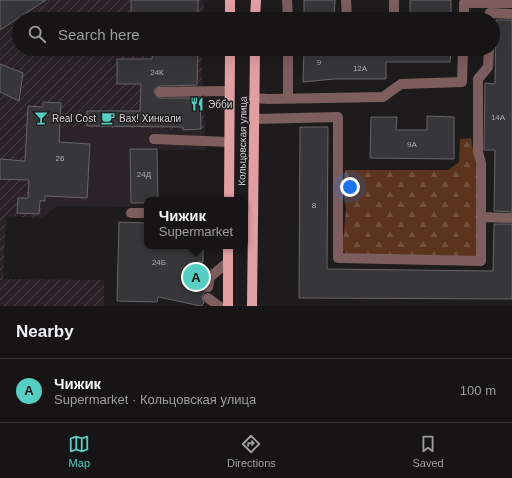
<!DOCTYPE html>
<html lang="en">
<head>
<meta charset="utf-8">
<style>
  body { margin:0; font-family:Arial,sans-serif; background:#1f1d1e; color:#f1f3f6 }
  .you { position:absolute; left:350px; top:187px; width:14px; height:14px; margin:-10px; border:3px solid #fff; border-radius:50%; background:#1a73e8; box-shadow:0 0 0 6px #1a73e833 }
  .badge { display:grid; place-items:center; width:26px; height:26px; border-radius:50%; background:#56cec3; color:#111; font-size:13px; font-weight:700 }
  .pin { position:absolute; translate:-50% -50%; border:2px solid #fff; box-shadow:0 1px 4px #0006 }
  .popup { position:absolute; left:144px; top:197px; width:104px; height:52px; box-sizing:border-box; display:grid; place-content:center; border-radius:8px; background:#161415; filter:drop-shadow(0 1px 3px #0005); font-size:13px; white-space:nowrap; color:#9e9ea0 }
  .popup b { font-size:15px; color:#f1f3f6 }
  .popup::after { content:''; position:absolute; left:50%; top:100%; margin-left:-8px; border:8px solid transparent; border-top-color:#161415 }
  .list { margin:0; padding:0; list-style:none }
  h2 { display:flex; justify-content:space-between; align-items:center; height:52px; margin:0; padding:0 16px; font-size:17px }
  h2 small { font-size:13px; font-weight:400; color:#9e9ea0 }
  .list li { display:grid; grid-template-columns:26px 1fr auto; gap:12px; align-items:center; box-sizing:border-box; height:64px; padding:0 16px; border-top:1px solid #353334 }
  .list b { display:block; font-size:15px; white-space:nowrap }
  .list p { margin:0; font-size:13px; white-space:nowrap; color:#9e9ea0 }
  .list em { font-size:13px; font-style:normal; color:#9e9ea0 }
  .icon { flex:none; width:22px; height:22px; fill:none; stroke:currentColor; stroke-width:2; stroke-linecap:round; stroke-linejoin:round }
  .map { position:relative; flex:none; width:512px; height:306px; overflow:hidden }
  .search { position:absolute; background:#161415; box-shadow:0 4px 16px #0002; left:12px; right:12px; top:12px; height:44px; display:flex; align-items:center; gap:10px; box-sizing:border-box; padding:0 14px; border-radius:22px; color:#9e9ea0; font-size:15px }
  .sheet { height:116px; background:#161415 }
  nav { display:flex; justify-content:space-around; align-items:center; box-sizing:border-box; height:56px; border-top:1px solid #353334; background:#161415; font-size:11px; color:#9e9ea0 }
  nav a { display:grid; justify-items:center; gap:2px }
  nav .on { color:#56cec3 }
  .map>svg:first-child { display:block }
  .built { fill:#2b2327 }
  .industrial { fill:url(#industrial-furrows) }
  .forest { fill:url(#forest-firs) }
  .building { fill:#373638; stroke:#676568 }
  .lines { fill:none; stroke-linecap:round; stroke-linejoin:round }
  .minor { stroke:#7d5d5e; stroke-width:10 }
  .major { stroke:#e29fa1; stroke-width:10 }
  .labels { text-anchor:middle; stroke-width:3; stroke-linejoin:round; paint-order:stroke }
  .number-label { font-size:8px; fill:#afadae }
  .poi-label { font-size:10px; fill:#d7d5d6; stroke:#1d1b1c; text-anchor:start }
  .street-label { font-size:10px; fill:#d7d5d6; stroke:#1d1b1c }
</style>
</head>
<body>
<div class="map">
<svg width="512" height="306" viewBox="0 0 512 306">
  <defs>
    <pattern id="industrial-furrows" width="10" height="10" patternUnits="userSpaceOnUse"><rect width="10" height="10" fill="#2b2327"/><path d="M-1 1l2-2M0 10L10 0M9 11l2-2" fill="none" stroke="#494246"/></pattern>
    <pattern id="forest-firs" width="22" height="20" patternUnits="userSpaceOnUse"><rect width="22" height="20" fill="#5c331c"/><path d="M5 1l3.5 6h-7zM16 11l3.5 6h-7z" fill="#73503c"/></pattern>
  </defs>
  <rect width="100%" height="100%" fill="#1d1b1c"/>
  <path class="built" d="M45,127l160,3v20l-75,-1v58l-73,-1 -15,12z"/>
  <path class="industrial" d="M0,0h204l-1,19h-184v30h182l4,81 -160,-3 -3,91 -36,-2 -3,63 101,1v26h-104z"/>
  <path class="forest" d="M471,138l5,28v43l2,48 -129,-2 -7,-4 4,-41 -3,-24 2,-16h103l11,-8 1,-23z"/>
  <g class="building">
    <path d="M0,0h46l-46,30z"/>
    <rect x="131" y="0" width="67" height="19"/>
    <path d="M304,0h31l-1,19h-30z"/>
    <rect x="410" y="0" width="41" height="19"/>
    <path d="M496,20h16v192l-18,-1 1,-61h-11l1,-67 10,1z"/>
    <path d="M153,49h45l-1,36 -37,1 -5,3 -1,3 3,5 3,1h40l1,31 -18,1v-3l-96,-1v-15h53l1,-27h-24v-25h35z"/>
    <path d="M304,49h147l-1,13h-64v17h-52l-31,3z"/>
    <path d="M0,64l23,9 -4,28 -19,-9z"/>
    <path d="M43,102l18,1 -2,39 31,2 -3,54 -42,-2v5h-5l-1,13 -22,-1 1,-15h10l1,-18 -29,-1v-20l25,2 3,-55 15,1z"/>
    <path d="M427,116l27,1v42l-84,-1 1,-41h26l-1,13h31z"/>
    <path d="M300,127h28l-1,142 166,2 1,-47h18v75l-213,-1z"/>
    <path d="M130,149h27l1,51h-11v3h-16z"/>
    <path d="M119,222l28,1v23h56v16h-5v22l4,1v4l3,3 -3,5 2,6 -3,3 -43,-9 -1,5 -40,-1z"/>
  </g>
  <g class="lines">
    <g class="minor">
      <path d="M287,0l1,19"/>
      <path d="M346,0l1,19"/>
      <path d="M394,19v-19"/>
      <path d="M464,19v-16h48"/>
      <path d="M489,19l1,-6 22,1"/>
      <path d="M160,92l69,-1"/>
      <path d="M254,98l14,1 115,-2 18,-13 61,-2 1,-33"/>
      <path d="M288,98v-49"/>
      <path d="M254,119l84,-2v141l143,3v-44l31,1"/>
      <path d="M154,139l75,3"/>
      <path d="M131,213h16"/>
      <path d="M481,217v-54l-3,-11v-73l10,-12 1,-18"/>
      <path d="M208,287l2,-10 18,-15"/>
      <path d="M208,298l11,8"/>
    </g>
    <g class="major">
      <path d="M230,19v-19"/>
      <path d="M255,19l1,-19"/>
      <path d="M229,200l1,-151"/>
      <path d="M228,306v-60"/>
      <path d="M252,306l3,-257"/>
    </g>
  </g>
  <defs>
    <g id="restaurant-bare" transform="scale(1.08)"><path d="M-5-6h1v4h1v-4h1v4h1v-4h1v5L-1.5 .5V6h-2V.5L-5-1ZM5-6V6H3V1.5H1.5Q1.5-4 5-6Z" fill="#56cec3" stroke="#1d1b1c" stroke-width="2.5" paint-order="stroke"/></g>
    <g id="bar-bare" transform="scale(1.08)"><path d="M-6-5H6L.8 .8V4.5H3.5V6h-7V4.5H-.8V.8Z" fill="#56cec3" stroke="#1d1b1c" stroke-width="2.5" paint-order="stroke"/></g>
    <g id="cafe-bare" transform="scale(1.08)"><path d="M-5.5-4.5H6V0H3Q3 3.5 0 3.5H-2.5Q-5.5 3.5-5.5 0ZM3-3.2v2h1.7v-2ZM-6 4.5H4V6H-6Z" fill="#56cec3" stroke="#1d1b1c" stroke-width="2.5" paint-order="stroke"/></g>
  </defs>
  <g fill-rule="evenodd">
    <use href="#restaurant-bare" x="197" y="104"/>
    <use href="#bar-bare" x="41" y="118"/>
    <use href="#cafe-bare" x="108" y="118"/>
  </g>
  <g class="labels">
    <g class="number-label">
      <text x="319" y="65">9</text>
      <text x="360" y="71">12А</text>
      <text x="157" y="75">24К</text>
      <text x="498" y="120">14А</text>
      <text x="412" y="147">9А</text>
      <text x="60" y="161">26</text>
      <text x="144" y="177">24Д</text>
      <text x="314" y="208">8</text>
      <text x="159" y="265">24Б</text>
    </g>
    <g class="poi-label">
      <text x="208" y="108">Эбби</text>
      <text x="52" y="122">Real Cost</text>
      <text x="119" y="122">Вах! Хинкали</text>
    </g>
    <g class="street-label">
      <text transform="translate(242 141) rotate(-89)" y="4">Кольцовская улица</text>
    </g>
  </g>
</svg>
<div class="you"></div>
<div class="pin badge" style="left:196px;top:277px">A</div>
<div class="popup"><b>Чижик</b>Supermarket</div>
<div class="search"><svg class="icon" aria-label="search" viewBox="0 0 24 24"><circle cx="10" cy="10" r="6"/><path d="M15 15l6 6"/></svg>Search here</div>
</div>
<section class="sheet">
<h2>Nearby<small></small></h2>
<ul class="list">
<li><span class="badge">A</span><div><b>Чижик</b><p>Supermarket · Кольцовская улица</p></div><em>100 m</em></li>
</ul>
</section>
<nav>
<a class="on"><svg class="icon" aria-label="map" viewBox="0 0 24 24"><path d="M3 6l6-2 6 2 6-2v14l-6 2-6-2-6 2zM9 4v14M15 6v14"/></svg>Map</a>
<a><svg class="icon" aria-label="directions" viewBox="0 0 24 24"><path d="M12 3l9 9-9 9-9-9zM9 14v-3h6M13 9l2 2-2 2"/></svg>Directions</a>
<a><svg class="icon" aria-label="saved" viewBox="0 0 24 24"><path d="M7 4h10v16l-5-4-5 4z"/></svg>Saved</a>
</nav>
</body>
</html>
